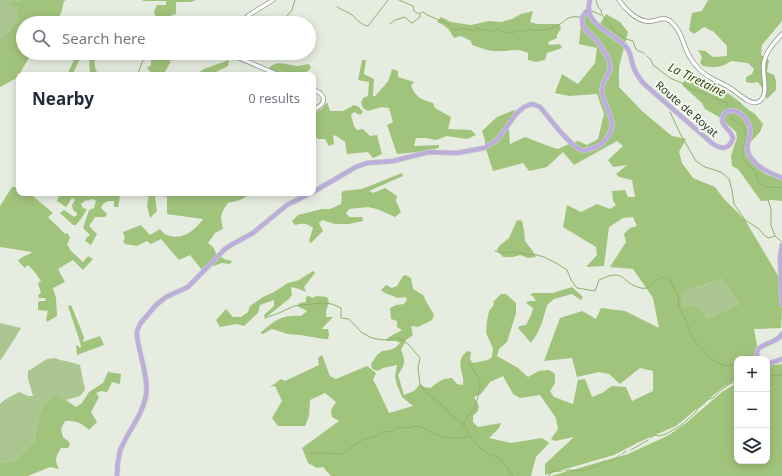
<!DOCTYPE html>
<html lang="en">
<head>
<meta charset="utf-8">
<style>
  body { margin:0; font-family:"Noto Sans",sans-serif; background:#f2f2f3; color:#1f2937 }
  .controls { position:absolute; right:12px; bottom:12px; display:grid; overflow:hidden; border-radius:8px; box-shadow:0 2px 10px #0003 }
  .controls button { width:36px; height:36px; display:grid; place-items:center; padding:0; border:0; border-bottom:1px solid #e0e1e3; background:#fff; color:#1f2937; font:20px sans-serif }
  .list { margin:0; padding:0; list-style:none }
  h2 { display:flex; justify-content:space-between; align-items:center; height:52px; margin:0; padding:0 16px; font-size:17px }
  h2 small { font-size:13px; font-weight:400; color:#747a83 }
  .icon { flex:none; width:22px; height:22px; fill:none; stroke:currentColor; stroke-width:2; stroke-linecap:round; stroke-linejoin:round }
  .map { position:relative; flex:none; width:782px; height:476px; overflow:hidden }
  .search { position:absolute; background:#fff; box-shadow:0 2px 10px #0003; left:16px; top:16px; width:300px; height:44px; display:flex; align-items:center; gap:10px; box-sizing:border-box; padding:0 14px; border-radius:22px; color:#747a83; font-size:15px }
  .panel { position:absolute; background:#fff; box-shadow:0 2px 10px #0003; left:16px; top:72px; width:300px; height:124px; border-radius:8px }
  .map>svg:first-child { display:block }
  .green { fill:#abc691 }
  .forest { fill:#a1c47c; fill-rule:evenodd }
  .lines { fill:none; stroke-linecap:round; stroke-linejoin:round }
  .stream { stroke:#8fb16a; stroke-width:1 }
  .minor-casing { stroke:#90968b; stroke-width:5 }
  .major-casing { stroke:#c9cac9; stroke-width:5.5 }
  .minor { stroke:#fff; stroke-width:3.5 }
  .major { stroke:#bcaddd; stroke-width:4 }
  .labels { text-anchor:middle; stroke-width:4; stroke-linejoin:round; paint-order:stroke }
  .street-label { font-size:11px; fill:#31332f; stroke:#f3faed }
  .water-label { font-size:12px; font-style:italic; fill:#334a17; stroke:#f3faed }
</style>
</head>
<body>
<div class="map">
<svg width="782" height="476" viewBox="0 0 782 476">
  <rect width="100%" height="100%" fill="#e6ece0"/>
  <g class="green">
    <path d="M0,0h22l-10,1 -5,3 11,3c4,13 -7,22 -15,30l-3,1z"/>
    <path d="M722,279l5,6 12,19 -32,15 -9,-14 -4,-1 -5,3 -7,-2v-7l3,-7z"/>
    <path d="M0,323l21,5 -11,18 -10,15z"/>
    <path d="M54,358c9,3 18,4 26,7l5,25 -5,6 -14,4 -11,-4 -13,11 -5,18 -2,15 -21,21 -14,2v-59l6,-5 13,-7 9,4h5l-5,-17v-8l19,-12z"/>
  </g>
  <g class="forest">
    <path d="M22,0h44l-2,1 -2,9 -5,13h-34v30h9l-15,25 -17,9v-49l3,-1c8,-8 19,-17 14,-30l-11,-3 6,-3z"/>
    <path d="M143,0h53l-5,2h-15v12l-4,1 -5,7 -10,1h-14v-3l13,-2 -2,-6 3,-7h9v-4h-23z"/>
    <path d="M708,0h74v21l-20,24 -1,10 8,5 -2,12 7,3 2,6v9l-9,9 -5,-11 -4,-6 -7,1 -5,-1v-5l6,-3 2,-5 -6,-6 -17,-2c-10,7 -16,7 -28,5l-3,-3 2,-6 -4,-7 7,1 8,6 14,-1v-10l-13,-14 -10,-5 -10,7 -5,-4 3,-17 10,-2z"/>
    <path d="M533,11l-3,11 7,2h22l2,4 -4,7v3l-9,4 1,3 11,-1 2,4 -15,5 -2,7 -9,2 -8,-2v-7c-12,-5 -16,-2 -28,-2 -10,1 -19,-3 -28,-6l-1,-4 -10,-5 -7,2c-5,-9 -7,-12 -17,-16l4,-5 10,5 20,3 18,-4 12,1 11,-3 9,-5z"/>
    <path d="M587,14h4l9,10 6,-10 14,8 8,10 -9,35v20l24,25 29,24 14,3 -7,13 3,11 11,15 22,9 9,12 21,21 35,59 2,31 -1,18 -27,1 3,17 -1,10 1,3h-20v20l-15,9 -46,38 -37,16 -25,13 -69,20v-11l29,-27 -19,4 -4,-2 7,-10 -2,-11 -16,-23 -20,3 -7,-4 -10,-18 -13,6 -9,12 -7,3 5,9 -1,5 -5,5v6l5,5 23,-4 -2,5 -10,10 22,5 31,-5 7,5 -13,14 -5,19h-200l-8,-9 -6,1 -9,-5 -6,-15 37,-27 -7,-4 -1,-7 5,-8 -11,-9 -15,7 -1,16 -4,10h-27l-6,-8 10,-17 -7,-15 -5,1 11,-8 4,2 34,-16 -1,-7 4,-3 8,21 6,3 31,-13 9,7 -3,7 3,5 13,28 24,-7 -11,-9 -5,-12 -2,-8 2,-12 -14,3 -5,3 -6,-2 -1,-5 6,-9 5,-4 8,-1 6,-3 4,-4 -4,-2h-10l3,-4 13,-7 -5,-3v-6l-6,-2 -1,-11 6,-3 8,-1 3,-4 -1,-3 -8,1 -13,-5 -4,-3 5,-5 6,3 5,-2 6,-10 3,-1 5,3 2,11 10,6 4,8 7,12 -2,5 -14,7 -7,-1 2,9 -7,5 -5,10c5,12 4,14 -3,25l6,20 10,-4 6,-7 4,3 7,1c6,-6 12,-10 21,-10l5,6 6,1c2,-8 -5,-18 -2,-26 1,-3 4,-6 6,-8l4,1 -1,7 3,4 15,-3 4,-3 1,-9 -7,-15 1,-12 2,-10 4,-5 1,-5 7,-7h5l10,9v10l-9,29 -8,7 -2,7 21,12 10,9 11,-6 10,-1 6,4v9l-5,8 4,6 19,7 5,-24 7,-1 7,18 10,-4 10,-7 14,1 6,14 21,-10v-20l-13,-3 -20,16 -11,-10 -10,-2 -22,5 -5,-19 -28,3 16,-43 22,-7 14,8 5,-11 24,3 34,17 -6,-30 -20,-29 -23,-2 16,-25 -2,-8 6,-6 7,-2 -4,-9 -10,1 -14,9 -5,39 -18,1 11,-12 -1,-8 -33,-20 4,-22 14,7 16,-8 13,5 6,-4 -3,-4 -1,-10 13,-1 3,7h7l-3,-17 -13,-3 -3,-3 11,-9 -14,2 -5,-7 15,-14 -6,-5 -43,24 -11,-13 -16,15 -18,4 -6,-8 -30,8 -8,-25v-6l-3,-9 15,-14 17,-7 2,2 -10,14 3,4 1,14 15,-7 26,10 7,2 13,-6 7,-2 9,4 11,-6 6,-25 -7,-20 -28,2 -14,-3c2,-7 5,-12 7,-19l16,10 17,-21 2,-15 -18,-4 2,-21zM722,279l5,6 12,19 -32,15 -9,-14 -4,-1 -5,3 -7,-2v-7l3,-7z"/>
    <path d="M77,53h22l-2,7 -3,1 2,10 5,3 9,1h-20l-1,-18 -4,-1 -6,5 -7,14h-5z"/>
    <path d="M140,53h37l-6,1 -1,9 -7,12h-10l-6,-7 4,-3v-6l-3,-4 -7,3 -3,-4z"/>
    <path d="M229,60l-1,6 -14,7v2h-19l9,-6z"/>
    <path d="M362,60h4l-2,14 10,5 -1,17h2c3,-3 13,-14 14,-17 1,-3 2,-6 3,-10l6,2v6l16,5 -3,4c6,12 9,13 22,17l2,5 16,9 -3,12 23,1 5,5 -9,4 -20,-3 -11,4 -10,-2h-10l-2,8 25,-1v3l-22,4 -20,2 -10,-29 6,-3 -4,-14 -7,-1 -14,4 -5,-3 -2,-5 2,-5 5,-2 1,-14 -11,-2z"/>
    <path d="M279,63l18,3 12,-2 2,4 -8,7h-29l-5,-7 3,-3z"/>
    <path d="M687,76l7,4 25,9 10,5 11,8 6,6 9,6 8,10 -3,8 -15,16 4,11 16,15 17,6v21l-10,-1 -11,1 -23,-32 -6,-3 -1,-9 3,-11 3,-7 -1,-7 -17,-15 -14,-8 -3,-6 -20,-18z"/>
    <path d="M327,102l3,9h13l11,-6 5,2 4,5 -3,3 -6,-3 -3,3 3,11 3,4 6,-1 7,7 7,-1 5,19 -9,4 -5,-6 -21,2 -2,-12 -7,-5 -5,-2 1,9 -5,2 -4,-7h-6l-6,-3v-23l9,-4z"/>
    <path d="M402,173l1,3 -34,15 4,2 12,-5 12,8 -1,5 5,11 -6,5 -18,-8 -9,-2 -19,2 -3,4 3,4h13l1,4 -14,3h-14l-13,-4 -3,3 4,8 -12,12 -2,-2 4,-13c-6,-5 -10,-5 -18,-3l-3,-4 6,-6 24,-6h8l11,-5 1,-6 -1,-4 2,-3 19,-2z"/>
    <path d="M12,187h3l4,2v4h8l7,4 19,16 -5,4 17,17 2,-1 3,4 -3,8 3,3 -1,1 14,13 5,-6 5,3 -10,11 -10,-10 -15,9 7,13 -12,6 3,10 1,18 -10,6 -1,-3 2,-8 -10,-1v-8l3,-1h5l-1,-3h-6l-1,-3 3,-2 -3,-10 3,-2 -7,-10 -6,-6 -3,3 -7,-7c5,-6 10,-5 14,-9l-32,-5v-41z"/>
    <path d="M60,193c8,0 16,-1 23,0 4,1 8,3 12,3 9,-1 17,-5 25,1l-2,10h-4v-6h-6l-5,3 -2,4 6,6 -2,3h-10l-6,9 8,8 -6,11 -6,-4 2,-4 3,-2 -7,-7 6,-18 5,-2 2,-7 -3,-2 -8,2 -4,3 2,4 4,1 -4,7 -7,9h-3l-13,-12 4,-3 10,7 3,-2v-2l-4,-3 -1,-5 3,-5 -3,-2 -6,9 -9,-6z"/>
    <path d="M149,193h101c-6,7 -14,8 -22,10 -8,11 -8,14 -5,26l-8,4 -7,10 5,4 3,6 8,6 8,2 -2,3 -8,-1 -20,7 -12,-15 -11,5 -18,-21 -10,5 -4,-3 -10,5 -12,-2 -2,-3 2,-3 -2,-6 18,-7 9,10 10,-6c2,2 4,5 7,6 14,6 28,-4 36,-16l-36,-5v-17l-10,-3 -2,3 2,14 -7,7 -3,-12z"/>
    <path d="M517,220l5,1 2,9 1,11 7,9 4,7 -8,1 -8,-3 -7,2h-10l-6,-7 2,-4 10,-8z"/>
    <path d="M313,271l2,2 -11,14 2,5 -7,-3 -8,-2 1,8 -3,4 -24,19 -1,-3 10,-9v-6l-14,5 -2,8 -14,13 -8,-2 -16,3 -4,-7 10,-11 7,8h8l7,-5 2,-6 13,-9 11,-5 14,-9 11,-3z"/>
    <path d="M572,287l11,10 -2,3 -9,-6 -18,5 -7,6 -5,18 -5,11 -6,9 -13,-15 2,-2 6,-1 5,-10 2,-7 -7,-5 3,-2h7l-3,-5 -3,-1 3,-2h20z"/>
    <path d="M309,296l3,2 5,-2 10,1 2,5 -3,9v6h7c-4,5 -8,7 -11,12h6l1,5 -1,5h-4l-24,-4 -12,-1 -16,-5 -9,5 -3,-1c14,-12 21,-19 41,-17l6,-5 -10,-5 3,-3 6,-1v-5z"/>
    <path d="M71,305l13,32 -1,5 17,-6 4,9 -27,10 -1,-10 5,3 -1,-6 -12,-36z"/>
    <path d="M782,364v112h-231l77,-22 41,-19 17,-12 36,-31 15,-9v78h30v-95z"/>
    <path d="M108,372l13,2 -1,10 -8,-2 -5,10 -6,-1 -5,2 3,4 -8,15 6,10 -8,8c-7,-7 -15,-10 -24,-9l-4,8 2,8 6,5 1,3 -2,3h-7c-5,8 -7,12 -2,21l-9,-2 -22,9h-28v-13l14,-2 21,-21 2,-15 5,-18 13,-12 11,5 10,7 6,-4 7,-11 14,-9z"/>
  </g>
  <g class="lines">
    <g class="stream">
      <path d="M399,0l14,6 1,5c4,3 5,3 9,1l4,3 22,9 4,6h2l8,-2 10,3 3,-3c4,0 6,3 11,2l2,1h5l2,-2 13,4h3l4,-2h9l4,-2c7,3 19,1 25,-2 12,-4 11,-12 26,-10l1,-1"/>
      <path d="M596,0l2,7 3,3 1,5 7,8 7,10 10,6 7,2c1,3 2,8 5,10 3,1 4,0 7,3"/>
      <path d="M337,7c5,3 11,5 15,8 5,4 9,10 16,11l20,-26"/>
      <path d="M592,11l9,4"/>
      <path d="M277,23l6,-4h3v-2l6,-7 3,-10"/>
      <path d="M390,24l5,-4 10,-3 5,5 2,1 8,-6v-3"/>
      <path d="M647,56l4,4 2,5 17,13 14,6 7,5 16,5 8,5 11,3 1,1 2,7"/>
      <path d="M135,75h2c4,-6 4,-14 9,-18l21,-4"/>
      <path d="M670,112l11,23 15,26 9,6 16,5 8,7 3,11 2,14 11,16 14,9 6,7 4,2 6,-2 6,5"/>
      <path d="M730,114l2,5 12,8c0,3 2,6 2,9 1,6 -5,12 -4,18 1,7 7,11 11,15 4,4 3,8 5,12 5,7 15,7 23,6l1,1"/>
      <path d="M768,200l3,9v16l4,11"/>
      <path d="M495,251l7,2 10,-1 10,1 3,1 12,1 7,2 14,7 9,6 4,10 6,8 18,3 4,-11c27,-13 21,3 42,8 9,2 11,-6 18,-9 3,-2 7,-1 10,0l9,15 1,13 10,21v4l9,13 6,5 2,5 14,9 8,2 4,-1 5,4"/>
      <path d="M265,318l14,-5 15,-7 28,-3 10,1 9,4v10l8,1 12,13 11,6 11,2 14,-2 6,2 7,6 10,12 -2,10 2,16 6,8 17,14 9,10 10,7 9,14 10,12 8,5 11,4 13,18"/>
      <path d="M767,376h4l11,-1"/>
      <path d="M464,424l4,-9 6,-4c2,-8 7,-23 6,-30 -2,-6 -7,-12 -11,-17"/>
      <path d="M651,438l4,-3 4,1 7,-2 14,-8 15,-13 3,-5 6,-4 3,-4 7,-3 7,-7 10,-7 6,-1"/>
      <path d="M631,450l17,-10"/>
      <path d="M310,453h16l15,1 21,-14 15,-4 7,-5 8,1 5,-5 11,1 8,-2 8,2 10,6 10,3 12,1 13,-1"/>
      <path d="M622,454l4,-3"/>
      <path d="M609,461l4,-1 7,-5"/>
      <path d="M601,463l4,-2"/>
      <path d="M587,470l12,-5"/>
      <path d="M565,471l4,-1 9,1 6,-1"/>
      <path d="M549,476l3,-5h10"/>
    </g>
    <g class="minor-casing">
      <g id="minor">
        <path d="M619,0c5,8 16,19 26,21 13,3 18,-10 30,5 8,9 9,23 16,33 5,8 14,16 22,20 5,3 11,5 17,9 7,4 20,18 28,14 13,-6 3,-29 6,-40 2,-11 11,-20 18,-28"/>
        <path d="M241,23l8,-8 24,-15"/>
        <path d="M229,53l3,2 47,20"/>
        <path d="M313,90c6,1 14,7 9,14 -2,3 -6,4 -9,6"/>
      </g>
    </g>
    <g class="major-casing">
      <g id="major">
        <path d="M590,0c-8,26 25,32 37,48 3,4 4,9 5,14 2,9 6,15 12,22l69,60c9,6 17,5 20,-6 -1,-6 -7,-9 -10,-15 -4,-11 9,-16 18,-9 21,19 -2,28 10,44 8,11 19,15 31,20"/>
        <path d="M313,192l43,-25 11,-4 26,-2 36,-9 28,1 27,-5 10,-6 4,-3 18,-25 8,-7 5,-2 3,-1 3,1 5,2c9,10 31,41 42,43 4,1 9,-1 12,-2 4,-2 8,-3 10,-7 6,-6 10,-13 7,-22 -2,-9 -9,-19 -9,-29 0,-15 14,-15 5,-34 -3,-5 -6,-10 -10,-15 -7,-9 -18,-12 -14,-25 2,-3 3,-5 6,-6"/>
        <path d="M782,245l-2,14 2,45"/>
        <path d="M758,359c-7,-17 18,-13 24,-25"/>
        <path d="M767,363h4l11,-4"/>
        <path d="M117,476c0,-8 1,-17 3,-25 7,-19 23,-36 26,-56 3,-16 -7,-42 -9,-59v-5l3,-7 16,-19 10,-8 22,-10 37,-38 6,-4 22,-12 34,-28 24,-12"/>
      </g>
    </g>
    <use href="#minor" class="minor"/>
    <use href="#major" class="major"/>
  </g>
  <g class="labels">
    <g class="street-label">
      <text transform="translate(687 109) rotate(41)" y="4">Route de Royat</text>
    </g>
    <g class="water-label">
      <text transform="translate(697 80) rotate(26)" y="4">La Tiretaine</text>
    </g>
  </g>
</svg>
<div class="controls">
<button>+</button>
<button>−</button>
<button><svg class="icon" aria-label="layers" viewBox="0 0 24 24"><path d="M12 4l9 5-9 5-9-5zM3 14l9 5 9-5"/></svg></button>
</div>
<div class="search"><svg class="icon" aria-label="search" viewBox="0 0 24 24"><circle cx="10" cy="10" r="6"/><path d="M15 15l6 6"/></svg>Search here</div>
<section class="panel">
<h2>Nearby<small>0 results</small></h2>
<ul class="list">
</ul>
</section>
</div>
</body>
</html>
